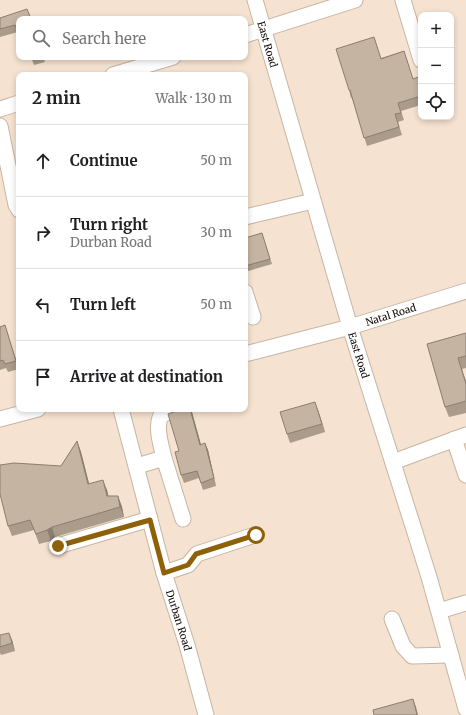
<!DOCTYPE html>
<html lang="en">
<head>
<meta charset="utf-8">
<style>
  body { margin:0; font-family:Merriweather,serif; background:#f6f6f6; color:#202124 }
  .controls { position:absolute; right:12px; top:12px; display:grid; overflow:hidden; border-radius:8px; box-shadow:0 2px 6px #0003 }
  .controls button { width:36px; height:36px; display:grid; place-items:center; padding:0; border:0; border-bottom:1px solid #e0e0e0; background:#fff; color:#202124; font:20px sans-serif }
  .stop { position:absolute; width:12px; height:12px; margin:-9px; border:3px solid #8e6109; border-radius:50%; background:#fff }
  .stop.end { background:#8e6109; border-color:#fff; box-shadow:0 1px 4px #0008 }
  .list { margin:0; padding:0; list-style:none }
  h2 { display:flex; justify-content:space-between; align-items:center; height:52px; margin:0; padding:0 16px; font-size:17px }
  h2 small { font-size:13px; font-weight:400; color:#757577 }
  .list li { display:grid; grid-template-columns:26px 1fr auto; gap:12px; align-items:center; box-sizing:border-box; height:72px; padding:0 16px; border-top:1px solid #e0e0e0 }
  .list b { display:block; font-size:15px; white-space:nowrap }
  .list p { margin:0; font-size:13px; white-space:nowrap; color:#757577 }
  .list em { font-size:13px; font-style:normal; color:#757577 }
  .icon { flex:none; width:22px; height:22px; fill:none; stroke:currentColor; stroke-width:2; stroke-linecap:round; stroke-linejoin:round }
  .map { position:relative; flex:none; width:466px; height:715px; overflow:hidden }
  .search { position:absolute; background:#fff; box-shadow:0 2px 6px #0003; left:16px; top:16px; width:232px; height:44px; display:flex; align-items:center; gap:10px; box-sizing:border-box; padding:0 14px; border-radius:8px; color:#757577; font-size:15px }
  .panel { position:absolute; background:#fff; box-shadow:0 2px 6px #0003; left:16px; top:72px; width:232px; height:340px; border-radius:8px }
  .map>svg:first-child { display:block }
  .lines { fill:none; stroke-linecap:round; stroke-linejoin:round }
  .minor-casing { stroke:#c7b5a3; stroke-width:17 }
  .minor { stroke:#fff; stroke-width:15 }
  .wall { fill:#aa9b8b }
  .shaded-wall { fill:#8b7e71 }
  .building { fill:#c6b4a2; stroke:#8b7e71 }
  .route { stroke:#8e6109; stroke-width:5 }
  .labels { text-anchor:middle; stroke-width:4; stroke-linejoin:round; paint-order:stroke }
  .street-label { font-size:10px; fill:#100a05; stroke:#f5e2d0 }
</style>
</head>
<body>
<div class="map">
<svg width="466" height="715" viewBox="0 0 466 715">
  <rect width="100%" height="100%" fill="#f5e2d0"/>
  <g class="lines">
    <g class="minor-casing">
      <g id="minor">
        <path id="s1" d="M255,0l95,327 79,250 37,132"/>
        <path d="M403,0l18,60"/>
        <path d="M245,35l110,-35"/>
        <path d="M113,75l60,-18"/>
        <path d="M0,109l19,-6"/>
        <path d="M0,126l16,79 3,5"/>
        <path d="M245,217l68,-16"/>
        <path d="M245,292l8,25"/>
        <path id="s2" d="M245,354l105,-27 116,-36"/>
        <path id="s3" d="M121,409l43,164 23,72 19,70"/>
        <path d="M0,419l38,-10"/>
        <path d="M454,439l12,36"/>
        <path d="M164,458l19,61"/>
        <path d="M393,462l73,-27"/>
        <path d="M137,466l27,-8c-3,-14 -9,-30 -3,-43l18,-6"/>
        <path d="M58,546l92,-27"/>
        <path d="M164,573l24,-8 9,-11 58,-19"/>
        <path d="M439,611l27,-8"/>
        <path d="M392,619l11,27 9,10 39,-1"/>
      </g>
    </g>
    <use href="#minor" class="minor"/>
  </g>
  <g class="wall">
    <path d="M0,18l19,1v16l-1,-3 -18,5z"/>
    <path d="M374,37l7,21 23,-7 9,28 8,-2v28l-20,6 3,9 -6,2 4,13 -35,11 -15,-48h-1l-2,-8z"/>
    <path d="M31,57h12l2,5 -11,3z"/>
    <path d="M262,233l10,31 -27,8v-20z"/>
    <path d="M5,325l14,44 -11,3 -2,-4 -6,2v-43z"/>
    <path d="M466,333v35l-4,1 4,13v31l-17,4 -4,-10 -18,-63z"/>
    <path d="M181,409h10l10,36 4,-2 3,7 8,36 -13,4 -4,-12 -15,5 -3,-8 -2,-65z"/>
    <path d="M318,410l7,22 -35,11 -3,-9z"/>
    <path d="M77,441l4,11 8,32 18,6 1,6h10l4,11 2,10 -69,20 -4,4 -12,3 -5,-14 -22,6 -4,-10 53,-60z"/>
    <path d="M0,635l12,5 3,11 -14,4 -1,-2z"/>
  </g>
  <g class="shaded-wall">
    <path d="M458,358l8,24v2z"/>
    <path d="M315,402l3,8 7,22 -3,-8z"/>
    <path d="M190,409l2,3 11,40 -3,-7z"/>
    <path d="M77,441l4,11 11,43 -4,-11z"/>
    <path d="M205,443l3,7 8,36 -2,-8z"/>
    <path d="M103,480l4,10 4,17 -4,-11z"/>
    <path d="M118,496l4,11 2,10 -4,-10z"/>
    <path d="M52,527l3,10 -4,4 -4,-11z"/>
    <path d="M9,633l3,7 3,11 -3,-8z"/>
    <path d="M413,699l3,8 2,8h-1z"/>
  </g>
  <g class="building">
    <path d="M27,9l4,10h-12v9l-2,1 -2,-4 -15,4v-11z"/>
    <path d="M374,37l7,22 23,-8 9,28 8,-3v20l-23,7 3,10 -6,1 4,13 -35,11 -14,-48h-1l-13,-41z"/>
    <path d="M262,233l8,26 -25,7v-14h1l-1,-3v-11z"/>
    <path d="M5,325l11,36 -11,3 -2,-4 -3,1v-34z"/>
    <path d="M466,333v23l-8,2 8,26v17l-21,6 -18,-63z"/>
    <path d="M315,402l7,22 -35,10 -7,-22z"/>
    <path d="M181,409h9l10,36 5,-2 9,35 -13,5 -4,-12 -16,4 -6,-23 4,-1 -11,-37 11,-4z"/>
    <path d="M77,441l11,43 15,-4 4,16h11l2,11 -68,20 -5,3 -11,4 -6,-14 -22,6 -8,-32v-29l14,-2 47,3z"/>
    <path d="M9,633l3,10 -12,4v-12z"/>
    <path d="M413,699l4,16h-43l-1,-5z"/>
  </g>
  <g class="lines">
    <path class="route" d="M58,546l92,-26 14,53 24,-8 8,-11 60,-19"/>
  </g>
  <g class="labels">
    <g class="street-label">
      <text dy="4" stroke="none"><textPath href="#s1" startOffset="46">East Road</textPath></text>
      <text dy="4" stroke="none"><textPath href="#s2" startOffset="151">Natal Road</textPath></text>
      <text dy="4" stroke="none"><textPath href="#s1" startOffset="370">East Road</textPath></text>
      <text dy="4" stroke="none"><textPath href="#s3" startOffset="219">Durban Road</textPath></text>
    </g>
  </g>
</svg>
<div class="controls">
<button>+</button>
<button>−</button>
<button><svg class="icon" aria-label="locate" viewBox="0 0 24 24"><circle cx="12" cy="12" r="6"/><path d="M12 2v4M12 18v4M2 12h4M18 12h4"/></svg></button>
</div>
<div class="stop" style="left:256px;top:535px"></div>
<div class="stop end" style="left:58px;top:546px"></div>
<div class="search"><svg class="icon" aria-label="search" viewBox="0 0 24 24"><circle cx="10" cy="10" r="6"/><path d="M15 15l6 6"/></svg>Search here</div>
<section class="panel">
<h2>2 min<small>Walk · 130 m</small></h2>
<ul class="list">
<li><svg class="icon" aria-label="ahead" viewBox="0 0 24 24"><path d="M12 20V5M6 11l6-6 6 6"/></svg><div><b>Continue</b></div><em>50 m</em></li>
<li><svg class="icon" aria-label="right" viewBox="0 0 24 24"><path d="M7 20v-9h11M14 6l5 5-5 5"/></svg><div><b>Turn right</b><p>Durban Road</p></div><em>30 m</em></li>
<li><svg class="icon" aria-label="left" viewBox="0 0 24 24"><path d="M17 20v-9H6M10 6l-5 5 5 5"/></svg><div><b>Turn left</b></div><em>50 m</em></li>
<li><svg class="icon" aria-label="arrive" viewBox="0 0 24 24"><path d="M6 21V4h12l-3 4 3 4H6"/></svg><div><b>Arrive at destination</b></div></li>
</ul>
</section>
</div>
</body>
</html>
